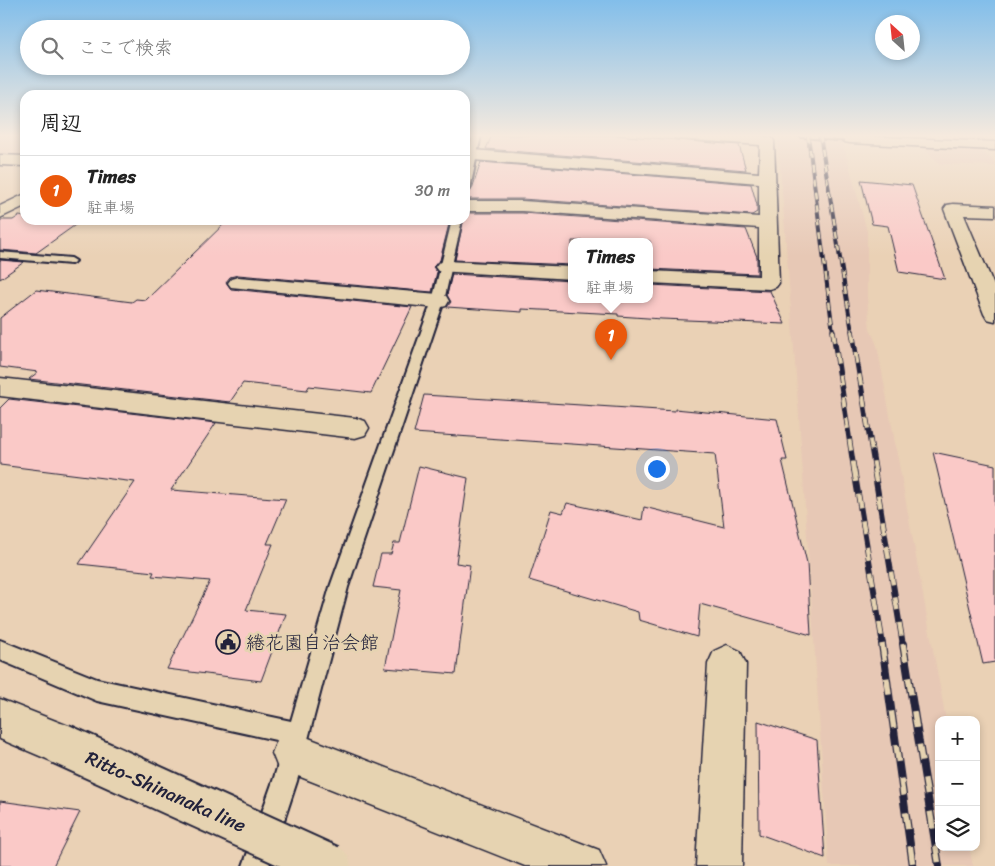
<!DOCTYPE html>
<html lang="ja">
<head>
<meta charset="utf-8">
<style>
  body { margin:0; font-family:Sriracha,"Klee One",sans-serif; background:#f6f6f6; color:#222 }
  .controls { position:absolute; right:15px; bottom:15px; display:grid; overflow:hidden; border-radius:10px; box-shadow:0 2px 8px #0003 }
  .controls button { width:45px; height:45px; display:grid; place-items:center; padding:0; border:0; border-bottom:1px solid #e0e0e0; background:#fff; color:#222; font:25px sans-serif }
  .compass { position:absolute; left:875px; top:15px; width:45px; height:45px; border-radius:50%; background:#fff; box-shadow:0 2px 8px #0003; rotate:333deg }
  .you { position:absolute; left:656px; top:468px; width:18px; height:18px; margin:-12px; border:4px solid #fff; border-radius:50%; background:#1a73e8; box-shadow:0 0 0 8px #1a73e833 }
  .badge { display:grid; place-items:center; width:32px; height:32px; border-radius:50%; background:#ea580c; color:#fff; font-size:16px; font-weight:700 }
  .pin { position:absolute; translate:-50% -41px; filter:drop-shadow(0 1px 2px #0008) }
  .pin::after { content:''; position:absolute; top:26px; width:18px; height:15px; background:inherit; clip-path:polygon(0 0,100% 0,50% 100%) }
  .popup { position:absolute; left:568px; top:238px; width:85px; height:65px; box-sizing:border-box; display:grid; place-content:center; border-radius:10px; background:#fff; filter:drop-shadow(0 1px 4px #0005); font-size:16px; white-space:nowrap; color:#767676 }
  .popup b { font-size:19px; color:#222 }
  .popup::after { content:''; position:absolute; left:50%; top:100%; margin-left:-10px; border:10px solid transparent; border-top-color:#fff }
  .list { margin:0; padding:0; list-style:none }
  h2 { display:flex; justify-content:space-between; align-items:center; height:65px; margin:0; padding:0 20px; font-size:21px }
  h2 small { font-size:16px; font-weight:400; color:#767676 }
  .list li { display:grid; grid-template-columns:32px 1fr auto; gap:15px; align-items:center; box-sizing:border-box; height:70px; padding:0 20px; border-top:1px solid #e0e0e0 }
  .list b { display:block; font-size:19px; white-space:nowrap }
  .list p { margin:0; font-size:16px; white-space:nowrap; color:#767676 }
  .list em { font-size:16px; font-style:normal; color:#767676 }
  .icon { flex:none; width:28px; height:28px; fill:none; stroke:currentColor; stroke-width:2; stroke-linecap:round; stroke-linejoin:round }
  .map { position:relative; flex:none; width:995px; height:866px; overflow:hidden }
  .search { position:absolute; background:#fff; box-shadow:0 2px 8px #0003; left:20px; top:20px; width:450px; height:55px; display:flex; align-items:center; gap:12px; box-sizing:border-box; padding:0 18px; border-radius:28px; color:#767676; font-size:19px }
  .panel { position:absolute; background:#fff; box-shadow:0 2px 8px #0003; left:20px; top:90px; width:450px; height:135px; border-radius:15px }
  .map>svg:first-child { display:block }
  .built { fill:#e7c8b5 }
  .building { fill:#fac9c7; stroke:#22223b }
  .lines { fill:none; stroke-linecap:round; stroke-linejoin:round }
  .service-casing { stroke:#22223b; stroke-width:4 }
  .minor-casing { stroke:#22223b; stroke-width:3 }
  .primary-casing { stroke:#22223b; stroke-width:3 }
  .service { fill:#e6d3b1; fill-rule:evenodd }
  .minor { fill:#e6d3b1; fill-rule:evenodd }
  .primary { fill:#e6d3b1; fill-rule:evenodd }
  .rail-far3-casing { stroke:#22223b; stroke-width:4 }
  .rail-far2-casing { stroke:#22223b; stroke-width:5.5 }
  .rail-far1-casing { stroke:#22223b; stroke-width:6 }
  .rail-casing { stroke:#22223b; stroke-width:8 }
  .rail-far3 { stroke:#e6d3b1; stroke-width:2.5; stroke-dasharray:7; stroke-linecap:butt }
  .rail-far2 { stroke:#e6d3b1; stroke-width:4; stroke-dasharray:11; stroke-linecap:butt }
  .rail-far1 { stroke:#e6d3b1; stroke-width:4.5; stroke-dasharray:13; stroke-linecap:butt }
  .rail { stroke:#e6d3b1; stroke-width:5.5; stroke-dasharray:17; stroke-linecap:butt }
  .primary-bridge-casing { stroke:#22223b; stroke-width:45; stroke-linecap:butt }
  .primary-bridge { stroke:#e6d3b1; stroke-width:41 }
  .labels { text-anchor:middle; stroke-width:5; stroke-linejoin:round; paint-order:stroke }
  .near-poi-label { font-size:19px; fill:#22223b; stroke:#e6d3b1; text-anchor:start }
  .near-street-label { font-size:19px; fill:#22223b; stroke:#e6d3b1 }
</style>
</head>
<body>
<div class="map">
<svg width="995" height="866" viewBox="0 0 995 866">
  <rect width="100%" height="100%" fill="#ead1b5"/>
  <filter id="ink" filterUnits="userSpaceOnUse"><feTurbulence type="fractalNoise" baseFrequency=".02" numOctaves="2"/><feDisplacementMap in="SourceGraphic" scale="10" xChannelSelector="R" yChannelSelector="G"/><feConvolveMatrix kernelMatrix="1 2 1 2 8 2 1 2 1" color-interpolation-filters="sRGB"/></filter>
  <g filter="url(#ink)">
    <g class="built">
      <path d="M0,135h25v22l-25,-1z"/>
      <path d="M793,138l50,5 24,88v66l3,32 7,16 69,375h-7v127h30l4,19h-144l-30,-450 -21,-277z"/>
      <path d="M923,147l57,3 15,12v4l-55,-2z"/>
    </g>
    <g class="building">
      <path d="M492,135h123l124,10 7,25 -260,-21z"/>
      <path d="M481,162l270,22 6,21v7l-5,3 -230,-16h-57l7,-10z"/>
      <path d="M861,180l51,5 33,94 -46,-7 -11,-46 -16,-2z"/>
      <path d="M465,213h57l224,16 11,28v17l-107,-5v-28h-78v24l-117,-5z"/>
      <path d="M19,216l6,1v3l53,3 -42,30 -36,-3v-30h13z"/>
      <path d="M228,220h222l-10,40 -7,7 4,5 -5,20 -194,-17 -8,2 -4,5 5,7 181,18 -41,86 -62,-7 -2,4 -64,-7 -13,19 -201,-23 9,-7 -38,-5v-49l36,-28 96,12 4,-3 10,1z"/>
      <path d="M0,260l24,2 -24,17z"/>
      <path d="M452,274l120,7v18h78v-14l120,6 15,33 -123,-5 -44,-3v-2l-96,-5v3l-75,-5 4,-5 -4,-7z"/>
      <path d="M424,395l251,16v-2l102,10 10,41h-5l25,103 4,72 -111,-31 -3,33 -58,-17 -1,-8 -109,-32 22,-70 12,3 4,-10 75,17 2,-13 80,20 -9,-73 -301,-21z"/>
      <path d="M9,399l207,24 -45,67 115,9 -19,45h6l-27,66 40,4 -25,67 -94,-12 43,-88 -58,-5 2,-4 -75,-8 56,-82 -135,-17v-57z"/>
      <path d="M933,452l62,13v197l-12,2z"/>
      <path d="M419,466l49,12 -12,85 14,2 -14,109 -71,-6 16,-78 -28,-3 8,-33h10l3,-11h6z"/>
      <path d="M758,721l59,19 8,118 -66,-24z"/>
      <path d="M0,801l80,11 -27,54h-53z"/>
    </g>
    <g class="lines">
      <g class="service-casing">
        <g id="service">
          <path d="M473,135h8l-11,54 -5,3v-23z"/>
          <path d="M798,135c14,0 46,-3 56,4l-4,2 -48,-4z"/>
          <path d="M452,220h10l-18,81 -96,286 -51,194 -28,85h-26l30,-85 12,-39 -188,-41 -97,-41v-20l97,39 194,42 39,-134 102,-286z"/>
          <path d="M0,252l71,6 5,3 -5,3 -71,-6z"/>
        </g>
      </g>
      <g class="minor-casing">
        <g id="minor">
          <path d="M673,135c31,0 70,-4 99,3l2,3 5,142 -3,4 -7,2 -119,-6v-12l109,5v-48l-237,-17h-57v-10h57l237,16v-34l-286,-23 -5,-2 -3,-3 3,-3 5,-2 286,23 1,-28 -80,-6 -5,-1z"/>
          <path d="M841,135l154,7v8l-145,-7 -5,-1z"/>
          <path d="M0,155l25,1v10l-25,-1z"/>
          <path d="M953,204l42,2v10l-31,-1 31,73v33l-8,-2 -3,-5 -40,-105 3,-4z"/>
          <path d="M445,261l127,6v12l-134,-8 -3,-4 3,-4z"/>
          <path d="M238,277l200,17 8,2 3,5 -3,5 -8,2 -207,-21 -3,-4 3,-4z"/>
          <path d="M0,378l355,40 10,3 4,7 -4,7 -10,3 -355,-42z"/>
          <path d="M727,645l13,6 6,13 -4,202h-46l12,-202 6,-13z"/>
          <path d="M293,732l306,118 7,16h-81l-247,-98 -6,-15 6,-15z"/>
        </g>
      </g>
      <g class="primary-casing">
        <g id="primary">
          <path d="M25,194v12l-25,12v-12z"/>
          <path d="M0,699l76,30 6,15 -6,15 -15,6 -61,-26z"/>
        </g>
      </g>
      <use href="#service" class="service"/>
      <use href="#minor" class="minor"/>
      <use href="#primary" class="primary"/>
      <g class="rail-far3-casing">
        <g id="rail-far3">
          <path d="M808,135l25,197"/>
          <path d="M820,135l32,197"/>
        </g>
      </g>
      <g class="rail-far2-casing">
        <g id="rail-far2">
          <path d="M833,331l21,139"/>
          <path d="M852,331l23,139"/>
        </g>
      </g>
      <g class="rail-far1-casing">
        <g id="rail-far1">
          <path d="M854,469l29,176"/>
          <path d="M874,469l29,176"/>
        </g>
      </g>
      <g class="rail-casing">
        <g id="rail">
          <path d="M882,644l31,222"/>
          <path d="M903,644l36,222"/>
        </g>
      </g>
      <use href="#rail-far3" class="rail-far3"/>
      <use href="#rail-far2" class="rail-far2"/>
      <use href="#rail-far1" class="rail-far1"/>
      <use href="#rail" class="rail"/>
      <g class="primary-bridge-casing">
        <path id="primary-bridge" d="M61,744l269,122"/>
      </g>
      <use href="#primary-bridge" class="primary-bridge"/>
    </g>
  </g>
  <linearGradient id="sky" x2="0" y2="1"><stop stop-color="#82beea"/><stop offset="0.53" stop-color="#f6eade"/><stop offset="1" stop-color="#f6eade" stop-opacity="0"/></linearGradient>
  <rect width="995" height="256" fill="url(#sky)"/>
  <defs>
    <g id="civic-ring" transform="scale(1.25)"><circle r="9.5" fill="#e6d3b1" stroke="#22223b" stroke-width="1.5"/><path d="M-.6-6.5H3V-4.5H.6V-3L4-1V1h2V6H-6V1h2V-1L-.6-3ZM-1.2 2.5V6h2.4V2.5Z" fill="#22223b"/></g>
  </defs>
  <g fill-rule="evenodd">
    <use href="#civic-ring" x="228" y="642"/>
  </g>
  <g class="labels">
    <g class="near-poi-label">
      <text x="246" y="649">綣花園自治会館</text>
    </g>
    <g class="near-street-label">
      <text transform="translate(166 791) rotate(24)" y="7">Ritto-Shinanaka line</text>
    </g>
  </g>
</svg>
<div class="controls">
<button>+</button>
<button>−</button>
<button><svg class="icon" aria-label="layers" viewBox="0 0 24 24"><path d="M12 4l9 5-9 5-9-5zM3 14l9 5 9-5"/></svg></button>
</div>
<svg class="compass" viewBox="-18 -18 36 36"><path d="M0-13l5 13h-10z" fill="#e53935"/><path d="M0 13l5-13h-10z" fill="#767676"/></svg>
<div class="you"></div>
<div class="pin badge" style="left:611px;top:360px">1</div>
<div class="popup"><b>Times</b>駐車場</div>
<div class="search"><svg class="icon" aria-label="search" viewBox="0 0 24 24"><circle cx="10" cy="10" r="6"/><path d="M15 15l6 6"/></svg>ここで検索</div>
<section class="panel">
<h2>周辺<small></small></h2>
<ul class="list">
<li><span class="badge">1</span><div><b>Times</b><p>駐車場</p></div><em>30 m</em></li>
</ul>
</section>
</div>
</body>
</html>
